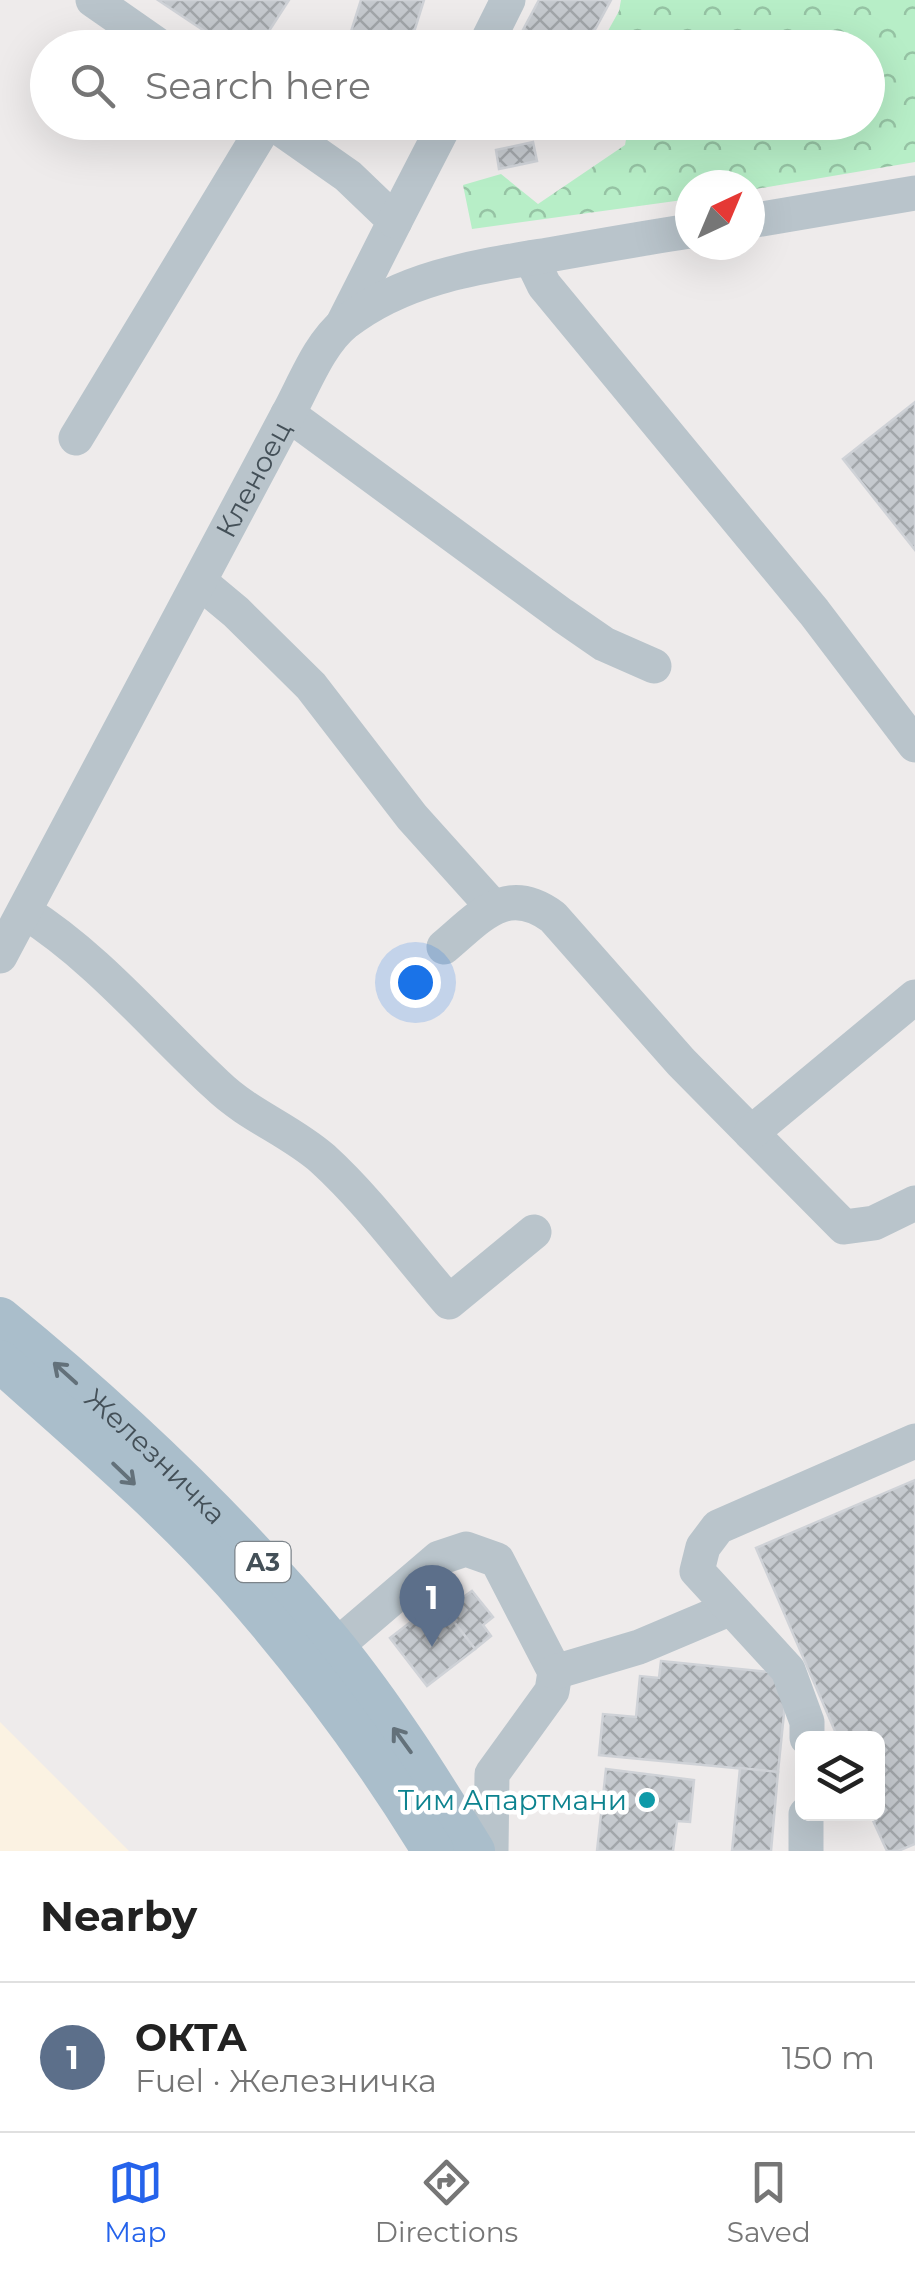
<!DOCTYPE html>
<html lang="en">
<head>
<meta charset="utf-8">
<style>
  body { margin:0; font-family:Montserrat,sans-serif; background:#f6f6f6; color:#222 }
  .controls { position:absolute; right:30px; bottom:30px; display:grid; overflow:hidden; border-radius:15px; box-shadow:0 10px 40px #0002 }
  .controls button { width:90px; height:90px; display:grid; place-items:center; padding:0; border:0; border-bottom:2px solid #e0e0e0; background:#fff; color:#222; font:50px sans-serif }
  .compass { position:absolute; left:675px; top:170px; width:90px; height:90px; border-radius:50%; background:#fff; box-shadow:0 10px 40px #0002; rotate:44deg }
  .you { position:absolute; left:415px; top:982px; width:35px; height:35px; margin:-25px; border:8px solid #fff; border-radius:50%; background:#1a73e8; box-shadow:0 0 0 15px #1a73e833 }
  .badge { display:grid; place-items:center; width:65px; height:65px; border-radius:50%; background:#2563eb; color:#fff; font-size:32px; font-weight:700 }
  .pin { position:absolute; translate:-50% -82px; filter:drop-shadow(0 2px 5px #0008) }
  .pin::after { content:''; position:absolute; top:52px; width:35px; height:30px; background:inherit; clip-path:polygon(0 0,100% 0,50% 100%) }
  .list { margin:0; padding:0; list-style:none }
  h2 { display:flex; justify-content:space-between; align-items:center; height:130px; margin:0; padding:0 40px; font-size:42px }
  h2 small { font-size:32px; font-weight:400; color:#767676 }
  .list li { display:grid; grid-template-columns:65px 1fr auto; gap:30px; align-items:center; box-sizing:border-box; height:150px; padding:0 40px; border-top:2px solid #e0e0e0 }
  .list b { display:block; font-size:38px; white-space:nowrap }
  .list p { margin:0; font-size:32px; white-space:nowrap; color:#767676 }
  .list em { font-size:32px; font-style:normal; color:#767676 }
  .icon { flex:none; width:55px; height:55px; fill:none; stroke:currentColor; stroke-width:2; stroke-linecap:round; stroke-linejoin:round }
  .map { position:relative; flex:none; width:915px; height:1851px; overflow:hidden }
  .search { position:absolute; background:#fff; box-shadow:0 10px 40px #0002; left:30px; right:30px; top:30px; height:110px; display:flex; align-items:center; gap:25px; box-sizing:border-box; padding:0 35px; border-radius:55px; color:#767676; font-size:38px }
  .sheet { height:280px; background:#fff }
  nav { display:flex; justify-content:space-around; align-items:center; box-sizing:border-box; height:140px; border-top:2px solid #e0e0e0; background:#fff; font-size:28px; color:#767676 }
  nav a { display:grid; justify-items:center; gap:5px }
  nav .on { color:#2563eb }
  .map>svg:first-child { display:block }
  .commercial { fill:#fbf2e2 }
  .forest { fill:url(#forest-crowns) }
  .building { fill:url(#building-cross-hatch); stroke:#cfd2d7; stroke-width:2.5 }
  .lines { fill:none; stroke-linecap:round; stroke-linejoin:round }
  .minor { stroke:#b9c4cb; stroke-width:35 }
  .major { stroke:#aabecb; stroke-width:42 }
  .oneway { stroke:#63717a }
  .culture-dot { fill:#0f9aa8; stroke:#fff; stroke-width:4 }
  .labels { text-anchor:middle; stroke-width:9; stroke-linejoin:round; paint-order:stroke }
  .shield { fill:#fff; stroke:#7c848a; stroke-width:2.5 }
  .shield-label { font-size:25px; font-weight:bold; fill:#445058 }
  .street-label { font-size:28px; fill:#445058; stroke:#fff }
  .culture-label { font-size:28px; fill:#0d838f; stroke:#fff; text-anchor:end }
</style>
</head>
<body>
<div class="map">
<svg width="915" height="1851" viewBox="0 0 915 1851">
  <defs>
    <pattern id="forest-crowns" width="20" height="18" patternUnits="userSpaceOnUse" patternTransform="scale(2.5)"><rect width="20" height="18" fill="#b7eec7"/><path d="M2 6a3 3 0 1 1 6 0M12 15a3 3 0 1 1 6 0" fill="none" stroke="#96c3a4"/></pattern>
    <pattern id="building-cross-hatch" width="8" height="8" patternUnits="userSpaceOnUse" patternTransform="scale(2.5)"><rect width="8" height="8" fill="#c5c9ce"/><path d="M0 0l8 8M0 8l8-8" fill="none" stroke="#a2a6aa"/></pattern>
  </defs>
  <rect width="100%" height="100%" fill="#eeebeb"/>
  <path class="commercial" d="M0,1722l129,129h-129z"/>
  <path class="forest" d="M621,0h294v162l-165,28v-5h-60v14l-218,30 -9,-44 38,-11 37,30 87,-59 4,-22 239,-1v-74l-269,-1 20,-36z"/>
  <g class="building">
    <path d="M158,0h131l-31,48h-28z"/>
    <path d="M361,0h63l-15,48h-41l-20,-7z"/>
    <path d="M539,0h72l-26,48h-57l-11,-7z"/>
    <path d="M533,142l4,19 -38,8 -3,-19z"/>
    <path d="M915,402v148l-72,-91z"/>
    <path d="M915,1480v364l-17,7h-11l-17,-37h8v-76h-40l-82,-190z"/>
    <path d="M455,1588l7,10 10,-7 21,26 -10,8 8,11 -16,13 -37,-48z"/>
    <path d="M438,1601l37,48 -48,37 -37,-48z"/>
    <path d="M661,1661l127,13 -10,98 -179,-17 4,-41 33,3 4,-41 19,2z"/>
    <path d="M740,1768l38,4 -7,79h-39z"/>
    <path d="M606,1769l88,11 -4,42 -13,-1 -4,30h-76z"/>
  </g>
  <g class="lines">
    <g class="minor">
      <path d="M93,0l69,48"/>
      <path d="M484,48l24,-48"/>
      <path d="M271,122l77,54 47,45 -52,103"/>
      <path d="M395,221l51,-99"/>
      <path d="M750,221l165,-28"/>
      <path d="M531,258l13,27 270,327 101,133"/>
      <path d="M288,414l274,201 42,29 50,22"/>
      <path d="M76,438l191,-316"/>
      <path d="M200,582l36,30 75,74 101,131 81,90"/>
      <path d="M25,912c73,46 129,115 192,173 32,31 73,45 106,74 46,42 85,96 126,143l85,-70"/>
      <path d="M444,947c35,-29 62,-65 109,-30l128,145 163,165 30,-4 41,-20"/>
      <path id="s1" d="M0,956l288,-542c16,-29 31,-70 57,-91 60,-47 137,-57 209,-69 45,-8 91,-16 136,-23"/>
      <path d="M751,1133l164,-136"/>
      <path d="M335,1647l104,-89 27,-9 31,11 58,112 -3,19 -60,83 -1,77"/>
      <path d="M555,1672l84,-25 90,-38"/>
      <path d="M807,1738v-16l-19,-52 -91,-99 6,-24 15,-20 197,-86"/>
      <path d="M806,1851v-37"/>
    </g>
    <g class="major">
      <path id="s2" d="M0,1318c120,98 233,205 332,325 53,65 98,137 142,208"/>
      <path d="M0,1361c79,71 162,141 233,220 74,83 142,175 200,270"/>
    </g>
  </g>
  <defs><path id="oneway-shaft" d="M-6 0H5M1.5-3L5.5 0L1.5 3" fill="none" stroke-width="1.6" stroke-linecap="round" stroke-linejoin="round" transform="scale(2.5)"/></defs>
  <g class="oneway">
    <use href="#oneway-shaft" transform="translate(65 1373) rotate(-138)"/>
    <use href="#oneway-shaft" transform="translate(124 1474) rotate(44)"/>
    <use href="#oneway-shaft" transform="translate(402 1740) rotate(-126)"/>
  </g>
  <circle class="culture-dot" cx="647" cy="1800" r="10"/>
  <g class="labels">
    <rect class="shield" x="235.5" y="1542" width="55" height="40" rx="8"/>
    <g class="shield-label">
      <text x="263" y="1571">A3</text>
    </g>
    <g class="street-label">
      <text dy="10" stroke="none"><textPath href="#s1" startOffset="540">Кленоец</textPath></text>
      <text dy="10" stroke="none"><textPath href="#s2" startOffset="208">Железничка</textPath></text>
    </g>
    <g class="culture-label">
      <text x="627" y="1810">Тим Апартмани</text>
    </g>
  </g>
</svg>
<div class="controls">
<button><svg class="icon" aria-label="layers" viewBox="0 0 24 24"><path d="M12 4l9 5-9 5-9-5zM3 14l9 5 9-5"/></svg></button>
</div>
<svg class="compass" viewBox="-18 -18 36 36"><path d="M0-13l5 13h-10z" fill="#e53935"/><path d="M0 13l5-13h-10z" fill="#767676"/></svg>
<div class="you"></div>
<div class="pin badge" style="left:432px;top:1647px;background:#5c6f8a">1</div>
<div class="search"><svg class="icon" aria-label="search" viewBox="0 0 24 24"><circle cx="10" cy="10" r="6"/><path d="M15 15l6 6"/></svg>Search here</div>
</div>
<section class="sheet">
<h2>Nearby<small></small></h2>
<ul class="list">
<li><span class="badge" style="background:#5c6f8a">1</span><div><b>ОКТА</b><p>Fuel · Железничка</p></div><em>150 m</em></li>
</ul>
</section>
<nav>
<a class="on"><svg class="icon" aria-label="map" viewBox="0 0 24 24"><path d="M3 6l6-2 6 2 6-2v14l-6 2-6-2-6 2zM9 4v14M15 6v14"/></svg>Map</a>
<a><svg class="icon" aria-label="directions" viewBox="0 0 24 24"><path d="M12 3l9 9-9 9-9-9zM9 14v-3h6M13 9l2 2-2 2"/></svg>Directions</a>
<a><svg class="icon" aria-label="saved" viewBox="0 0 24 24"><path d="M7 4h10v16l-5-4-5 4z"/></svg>Saved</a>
</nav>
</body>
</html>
